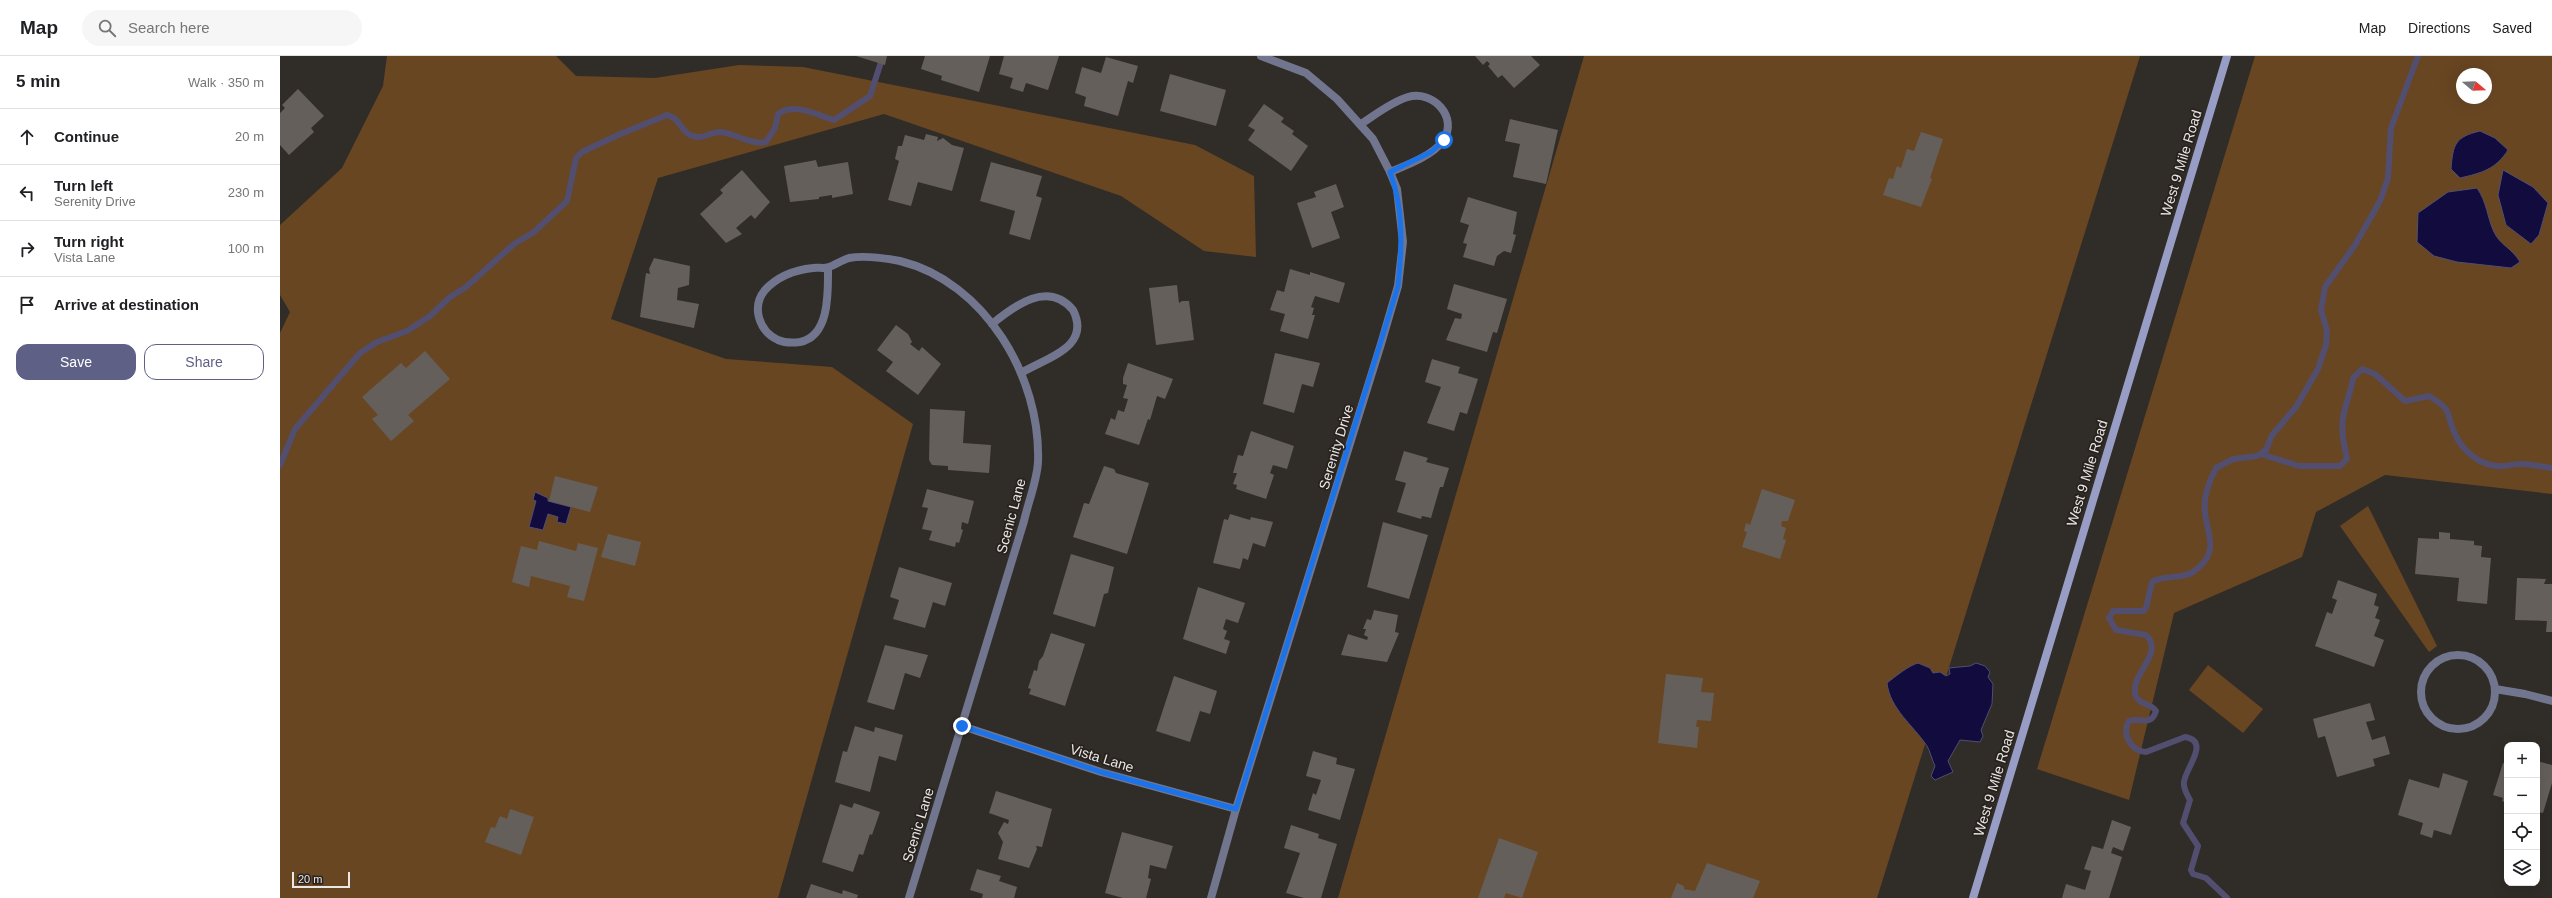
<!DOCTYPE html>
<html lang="en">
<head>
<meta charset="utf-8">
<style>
  body { margin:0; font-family:Helvetica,sans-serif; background:#f6f6f6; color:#202124 }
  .controls { position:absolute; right:12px; bottom:12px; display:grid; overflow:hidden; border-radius:8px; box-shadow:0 4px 16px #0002 }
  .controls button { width:36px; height:36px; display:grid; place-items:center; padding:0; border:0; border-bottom:1px solid #e0e0e0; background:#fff; color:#202124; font:20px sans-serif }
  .compass { position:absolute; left:2176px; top:12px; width:36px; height:36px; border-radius:50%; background:#fff; box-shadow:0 4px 16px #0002; rotate:109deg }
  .scale { position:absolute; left:12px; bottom:10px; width:58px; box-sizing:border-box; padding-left:4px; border:2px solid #eae7e5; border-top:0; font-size:11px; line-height:14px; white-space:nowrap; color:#eae7e5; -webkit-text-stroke:3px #27221e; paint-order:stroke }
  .stop { position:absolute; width:12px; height:12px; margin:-9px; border:3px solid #1a73e8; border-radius:50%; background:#fff }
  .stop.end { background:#1a73e8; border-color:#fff; box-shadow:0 1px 4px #0008 }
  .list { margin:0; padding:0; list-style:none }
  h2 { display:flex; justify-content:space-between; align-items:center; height:52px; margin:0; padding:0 16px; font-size:17px }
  h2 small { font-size:13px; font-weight:400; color:#757577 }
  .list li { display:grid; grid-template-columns:26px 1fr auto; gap:12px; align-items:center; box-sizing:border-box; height:56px; padding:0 16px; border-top:1px solid #e0e0e0 }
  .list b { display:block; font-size:15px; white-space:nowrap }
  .list p { margin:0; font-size:13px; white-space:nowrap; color:#757577 }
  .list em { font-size:13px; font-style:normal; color:#757577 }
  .actions { display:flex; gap:8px; padding:12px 16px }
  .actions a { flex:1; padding:9px 0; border:1px solid #5e6185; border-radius:12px; text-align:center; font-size:14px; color:#5e6185 }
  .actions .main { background:#5e6185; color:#fff }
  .icon { flex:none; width:22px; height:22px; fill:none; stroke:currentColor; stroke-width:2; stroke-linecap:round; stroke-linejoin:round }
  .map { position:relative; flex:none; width:2272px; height:842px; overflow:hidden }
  header { display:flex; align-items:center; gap:24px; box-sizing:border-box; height:56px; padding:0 20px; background:#fff; border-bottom:1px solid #e0e0e0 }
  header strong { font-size:19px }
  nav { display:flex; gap:22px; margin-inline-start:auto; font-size:14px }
  .search { width:280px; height:36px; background:#f6f6f6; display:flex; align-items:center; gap:10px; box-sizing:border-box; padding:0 14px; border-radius:22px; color:#757577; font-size:15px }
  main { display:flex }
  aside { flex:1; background:#fff }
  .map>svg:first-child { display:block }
  .green { fill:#694622; fill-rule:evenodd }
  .water { fill:#110c3d; stroke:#524e6f }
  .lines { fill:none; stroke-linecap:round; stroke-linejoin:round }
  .stream { stroke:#524e6f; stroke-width:6 }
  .building { fill:#645f5a }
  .street { stroke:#71758e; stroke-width:8 }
  .secondary { stroke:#989dc6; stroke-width:8 }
  .route { stroke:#1a73e8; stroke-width:5 }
  .labels { text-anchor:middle; stroke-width:3.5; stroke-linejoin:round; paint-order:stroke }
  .street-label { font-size:14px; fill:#eae7e5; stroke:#27221e }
</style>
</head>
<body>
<header>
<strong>Map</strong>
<div class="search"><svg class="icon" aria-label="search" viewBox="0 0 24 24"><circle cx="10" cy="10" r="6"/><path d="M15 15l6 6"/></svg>Search here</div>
<nav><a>Map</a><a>Directions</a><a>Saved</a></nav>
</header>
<main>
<aside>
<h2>5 min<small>Walk · 350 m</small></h2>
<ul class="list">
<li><svg class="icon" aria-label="ahead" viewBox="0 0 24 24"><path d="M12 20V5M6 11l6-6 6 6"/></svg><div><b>Continue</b></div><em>20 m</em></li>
<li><svg class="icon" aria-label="left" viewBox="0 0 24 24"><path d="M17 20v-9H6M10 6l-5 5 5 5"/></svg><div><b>Turn left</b><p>Serenity Drive</p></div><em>230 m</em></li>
<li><svg class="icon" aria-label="right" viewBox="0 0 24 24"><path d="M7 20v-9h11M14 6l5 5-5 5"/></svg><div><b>Turn right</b><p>Vista Lane</p></div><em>100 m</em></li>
<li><svg class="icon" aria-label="arrive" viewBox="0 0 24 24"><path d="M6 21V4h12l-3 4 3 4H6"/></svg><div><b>Arrive at destination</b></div></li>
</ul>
<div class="actions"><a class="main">Save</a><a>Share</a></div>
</aside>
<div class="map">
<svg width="2272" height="842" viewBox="0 0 2272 842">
  <rect width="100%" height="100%" fill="#302c28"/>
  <g class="green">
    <path d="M107,0h169l20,20 79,2 84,-13 64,2 392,78 59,31 2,81 -52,-6 -83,-55 -237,-82 -226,64 -47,141 115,40 106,8 81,57 -135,474h-498v-565l10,-21 -10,-17v-70l62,-57 41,-82z"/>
    <path d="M1304,0h556l-263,842h-539z"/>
    <path d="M1975,0h297v438l-167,-19 -69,37 -14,45 -128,56 -45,187 -92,-31zM2182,18h24v24h-24z"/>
    <path d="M2088,450l69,140 -8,6 -89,-126z"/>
    <path d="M1928,609l55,44 -20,24 -54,-43z"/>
  </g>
  <g class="water">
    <path d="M2200,75l15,7 13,12c-12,19 -26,23 -48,28l-9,-9c2,-25 4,-32 29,-38z"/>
    <path d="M2223,114l30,17 15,16 -9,32 -8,9 -25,-19 -8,-30z"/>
    <path d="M2197,132c10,14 10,29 17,44 6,13 18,16 26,30l-9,6 -54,-6 -23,-6 -17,-14 1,-29 30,-21z"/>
    <path d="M255,436l13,6v3l23,6 -5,17 -9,-2 1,-5 -10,-3 -5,16 -14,-3 7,-26 -3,-1z"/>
    <path d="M1638,607l12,5 3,5 7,-1 6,4 4,-2 -1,-6 21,-2 6,-3 9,3 5,6 -2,5 5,7 -1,20 -11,26 2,6 -3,6 -20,-2 -12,21 5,11 -18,8 -4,-4 4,-10c-3,-6 -5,-15 -8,-20 -14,-21 -37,-37 -40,-63 9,-7 21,-17 31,-20z"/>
  </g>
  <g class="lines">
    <g class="stream">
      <path d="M1981,398l38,12h41l7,-7c-3,-14 -6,-27 -4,-41 2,-14 8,-26 10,-40l9,-9 13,5 30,27 24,-5c26,16 15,15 26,38 7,16 24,31 42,32 8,1 16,-2 24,-2 10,0 21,3 31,4"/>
      <path d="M0,409l15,-36 65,-76 17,-11 30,-11 23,-15 20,-19 16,-10 48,-43 20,-12 33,-31 9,-43 6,-6 36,-17 49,-20c13,3 13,15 23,20 12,6 18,-3 30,-3 16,1 29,13 46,10l9,-14 3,-14c17,-12 38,1 56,6l36,-24 13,-40"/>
      <path d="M1947,842l-21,-20 -13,-4 -2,-4 7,-24 -15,-23 7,-23c-3,-6 -7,-11 -6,-18 1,-13 27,-41 1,-45l-39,15c-15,-1 -25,-18 -17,-31 11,-4 22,6 27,-10 -5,-8 -18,-6 -21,-17 -4,-21 30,-41 11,-59l-30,-5 -7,-12 4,-7h30l3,-3 6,-26c12,-8 29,-2 41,-10 33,-23 8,-43 12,-72 1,-11 6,-22 11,-32l17,-9 24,-3 9,-6 6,-15 24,-28 22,-38 8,-24 1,-14 -6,-21 4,-23 30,-42 25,-44 8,-23 3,-50 27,-72"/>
    </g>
  </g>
  <g class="building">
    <path d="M576,0h31l-2,9z"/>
    <path d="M645,0h65l-11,36 -38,-12 1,-4 -21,-7z"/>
    <path d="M724,0h55l-11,34 -22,-7 -3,9 -13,-4 3,-10 -14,-4z"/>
    <path d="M1195,0h56l9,9 -26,23 -12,-13 -4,3 -10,-12 2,-2 -3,-3 -4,4z"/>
    <path d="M826,1l32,9 -5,17 -5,-2 -10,35 -34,-10 2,-9 -11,-4 7,-26 19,6z"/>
    <path d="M890,18l56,16 -10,36 -56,-15z"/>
    <path d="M18,33l26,27 -13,12 3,4 -25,23 -9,-10v-32l5,-5 -3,-3z"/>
    <path d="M984,48l20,14 -3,4 13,9 -2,3 16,12 -17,25 -43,-31 7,-10 -7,-4z"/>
    <path d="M1230,63l48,11 -12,54 -33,-7 7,-33 -15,-3z"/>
    <path d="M1641,76l22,7 -13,39 2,1 -11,28 -38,-12 6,-17 4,1 4,-13 4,2 6,-19 7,2z"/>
    <path d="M646,78l12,3 -1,4 6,-3 9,7 12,3 -12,43 -34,-9 -7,24 -23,-6 11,-39 -4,-2 3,-13h4l3,-11 19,5z"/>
    <path d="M536,104l2,7 30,-5 5,32 -21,4v-3l-13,2v2l-29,3 -6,-36z"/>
    <path d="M711,106l51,14 -6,20 6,2 -12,42 -21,-6 6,-23 -35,-10z"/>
    <path d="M462,114l28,32 -15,17 -4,-4 -15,13 6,6 -16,9 -26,-29 23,-21 -3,-3z"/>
    <path d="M1056,128l8,23 -13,5 9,26 -28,10 -15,-45 19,-6 -2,-5z"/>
    <path d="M1188,141l49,15 -4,22 3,1 -5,18 -7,-2 -7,5 -3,10 -31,-9 4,-13 -4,-1 6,-18 -9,-3z"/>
    <path d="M374,202l36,8 -1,19 -11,3 -1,12 22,4 -5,24 -54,-11 6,-44 4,1 -1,-5z"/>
    <path d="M1010,213l20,6v-3l35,11 -6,20 -24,-7 -4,11 3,1 -2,7h3l-7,24 -28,-8 5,-17 -15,-4 7,-20 7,2z"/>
    <path d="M1174,228l53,15 -10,34 -4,-1 -6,20 -41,-12 9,-22 6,1 1,-5 -15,-5z"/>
    <path d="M897,229l2,18 3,-2h7l5,39 -38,5 -7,-57z"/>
    <path d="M616,269l12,9 4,8 -2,2 9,7 3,-4 19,17 -23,31 -32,-24 7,-9 -16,-12z"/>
    <path d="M145,295l25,28 -42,36 6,6 -23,20 -19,-22 6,-4 -16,-18 39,-34 5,5z"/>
    <path d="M995,297l45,10 -7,24 -11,-3 -8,29 -31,-9z"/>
    <path d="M1152,303l28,8 -2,6 20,6 -11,35 -7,-2 -6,19 -27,-8 14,-36 -16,-5z"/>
    <path d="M848,307l45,16 -8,20 -8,-3 -7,24 -2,-1 -9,26 -34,-11 6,-16 4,2 3,-10 6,2 4,-13 -5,-1 4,-13 -4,-1v-6z"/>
    <path d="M650,353l35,2 -2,32 28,2 -2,28 -41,-3v-4l-16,-1 -3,-5z"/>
    <path d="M971,375l43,15 -7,23 -14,-4 -3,8 4,2 -8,24 -30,-10 1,-4 -4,-1 4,-11h-4l5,-18 5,1z"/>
    <path d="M1124,395l24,7 -2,4 23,6 -6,19h-3l-9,31 -9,-2 -1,3 -24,-7 9,-29 -11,-3z"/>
    <path d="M824,410l10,3 2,4 33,10 -22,71 -54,-17 11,-34 5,1z"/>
    <path d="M275,420l43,11 -8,25 -41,-11z"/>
    <path d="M647,433l47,12 -6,23 -6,-2 -1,7 2,1 -4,13 -3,-1 -1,5 -26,-7 3,-9 -10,-2 6,-21 -6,-1z"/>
    <path d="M1482,433l33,11 -7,21h-6l-1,5 5,2 -3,11 3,1 -6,19 -38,-12 5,-15 -3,-1 2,-8 4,2z"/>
    <path d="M950,458l20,6 1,-3 22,5 -8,25 -12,-4 -5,17 -5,-2 -3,11 -27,-6 11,-44 4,1z"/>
    <path d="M1103,466l45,13 -19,64 -42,-12z"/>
    <path d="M2159,476l11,1v6l24,2v4l8,1 -1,11 10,1 -4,46 -30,-3 2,-23 -44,-4 3,-36 21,1z"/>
    <path d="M328,478l33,8 -6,24 -34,-9z"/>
    <path d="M259,485l37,10 2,-8 20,5 -14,53 -17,-4 3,-11 -39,-10 -2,11 -17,-5 9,-36 16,4z"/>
    <path d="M791,498l43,13 -6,26 -4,1 -9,33 -42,-13z"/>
    <path d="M619,511l53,16 -7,23 -12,-4 -8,26 -32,-9 6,-19 -9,-3z"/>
    <path d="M2237,522l29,1 -2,5h8v48h-6l1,-11 -32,-1z"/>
    <path d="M2058,524l39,14 -3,11 5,2 -4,11 5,2 -6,16 10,4 -10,27 -59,-21 12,-34 5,2 5,-14 -5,-2z"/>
    <path d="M918,531l47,16 -7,20 -12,-4 -3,10 4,2 -3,8 6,2 -4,13 -43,-15z"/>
    <path d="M1094,554l24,5 -3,17 4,1 -12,29 -46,-7 7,-21 19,6 1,-3 -4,-2 2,-6h-3l4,-10 4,1z"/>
    <path d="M771,577l34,11 -20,62 -36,-12 2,-5 -3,-1 6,-18 3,1 2,-10 4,-5z"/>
    <path d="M605,589l43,10 -8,23 -15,-5 -11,37 -27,-8z"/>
    <path d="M1386,618l37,4 -2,14 13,1 -3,28 -14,-1 -1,7h3l-2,21 -39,-5z"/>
    <path d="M894,620l43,15 -7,23 -10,-3 -10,31 -34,-11z"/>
    <path d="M2090,647l5,17 -9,2 6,18 13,-4 5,18 -17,5 2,7 -38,11 -12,-41 -7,2 -5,-19z"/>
    <path d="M575,670l19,6 1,-5 28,8 -7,26 -17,-5 -9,36 -35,-10 8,-31 4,1z"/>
    <path d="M1033,695l24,7 -1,6 19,5 -15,51 -32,-10 5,-17 3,2 5,-15 -15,-4z"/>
    <path d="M2257,705l15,4v18l-9,30 -6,-1z"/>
    <path d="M2223,707l4,1v39l-5,-2 1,-3 -10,-3z"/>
    <path d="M2163,717l25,8 -17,54 -17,-5 -2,8 -12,-4 3,-11 -25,-8 11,-36 30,9z"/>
    <path d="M716,735l56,18 -10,38 -6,-1 1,3 -8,19 -31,-9 5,-17 -5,-9 6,-11 4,2 1,-4 -20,-7z"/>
    <path d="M574,747l26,9 -8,23 -2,-1 -7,21 -4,-1 -6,18 -31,-10 18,-58 12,4z"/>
    <path d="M230,753l24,8 -13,38 -36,-13 6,-15 4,1 5,-12 7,3z"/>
    <path d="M1832,764l19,7 -8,24 -10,-4 -2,6 11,4 -13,41h-47l4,-14 19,6 6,-19 -7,-2 8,-23 11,3z"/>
    <path d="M1011,769l28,9 -1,4 19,6 -16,54h-17l-18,-5 14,-40 -16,-5z"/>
    <path d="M842,776l51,14 -7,23 -16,-4 -2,13 3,1 -5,19h-23l-18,-5z"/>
    <path d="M1219,782l39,14 -16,46 -16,-5 -2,5h-26z"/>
    <path d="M1427,807l53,18 -7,17h-82l6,-15 7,3v3l11,2z"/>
    <path d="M697,813l24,7 -2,5 18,6 -3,11h-32l1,-4 -13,-4z"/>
    <path d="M531,828l31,10 1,-4 15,5 -1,3h-51z"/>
  </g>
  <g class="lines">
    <g class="street">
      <path d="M1081,68c14,-9 30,-22 47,-27 25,-7 51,20 35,44 -11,15 -36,24 -53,31"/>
      <path d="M548,212c0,24 2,68 -28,74 -7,1 -15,1 -22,-2 -19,-9 -27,-33 -13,-50 13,-14 29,-20 48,-22 5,-1 11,1 16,-1 6,-2 13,-7 20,-9 16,-3 35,0 51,3 85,21 141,116 138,201 -1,19 -10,41 -14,59l-115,377"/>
      <path d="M712,268c22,-18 56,-44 81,-14 19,38 -28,48 -52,63"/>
      <circle cx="2178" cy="636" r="37"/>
      <path d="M2215,633l30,5 27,7"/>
      <path d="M682,670l139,46 135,37"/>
      <path d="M931,842l25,-89 145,-465 17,-58 5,-44 -6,-53 -7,-17 -17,-33 -36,-40 -31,-26 -45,-17"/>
    </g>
    <path class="secondary" d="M1693,842l254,-842"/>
  </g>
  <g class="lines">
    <path class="route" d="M682,670l139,46 135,37 162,-523c4,-39 6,-77 -8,-114l41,-20 13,-12"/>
  </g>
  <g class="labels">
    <g class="street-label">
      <text transform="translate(1901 107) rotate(-73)" y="5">West 9 Mile Road</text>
      <text transform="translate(1056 391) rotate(-73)" y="5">Serenity Drive</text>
      <text transform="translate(1807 417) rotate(-73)" y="5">West 9 Mile Road</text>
      <text transform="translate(731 460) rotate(-75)" y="5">Scenic Lane</text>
      <text transform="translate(822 702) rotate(17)" y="5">Vista Lane</text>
      <text transform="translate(1714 727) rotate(-73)" y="5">West 9 Mile Road</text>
      <text transform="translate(638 769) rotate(-73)" y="5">Scenic Lane</text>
    </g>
  </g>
</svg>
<div class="controls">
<button>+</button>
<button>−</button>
<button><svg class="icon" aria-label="locate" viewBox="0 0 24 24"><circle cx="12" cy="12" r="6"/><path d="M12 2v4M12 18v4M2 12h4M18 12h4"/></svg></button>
<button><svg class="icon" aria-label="layers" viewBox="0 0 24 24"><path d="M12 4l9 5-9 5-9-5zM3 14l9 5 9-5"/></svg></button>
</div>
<svg class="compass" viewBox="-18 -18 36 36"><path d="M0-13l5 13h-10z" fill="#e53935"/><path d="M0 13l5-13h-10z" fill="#757577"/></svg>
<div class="scale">20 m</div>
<div class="stop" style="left:1164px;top:84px"></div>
<div class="stop end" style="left:682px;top:670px"></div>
</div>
</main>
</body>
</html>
